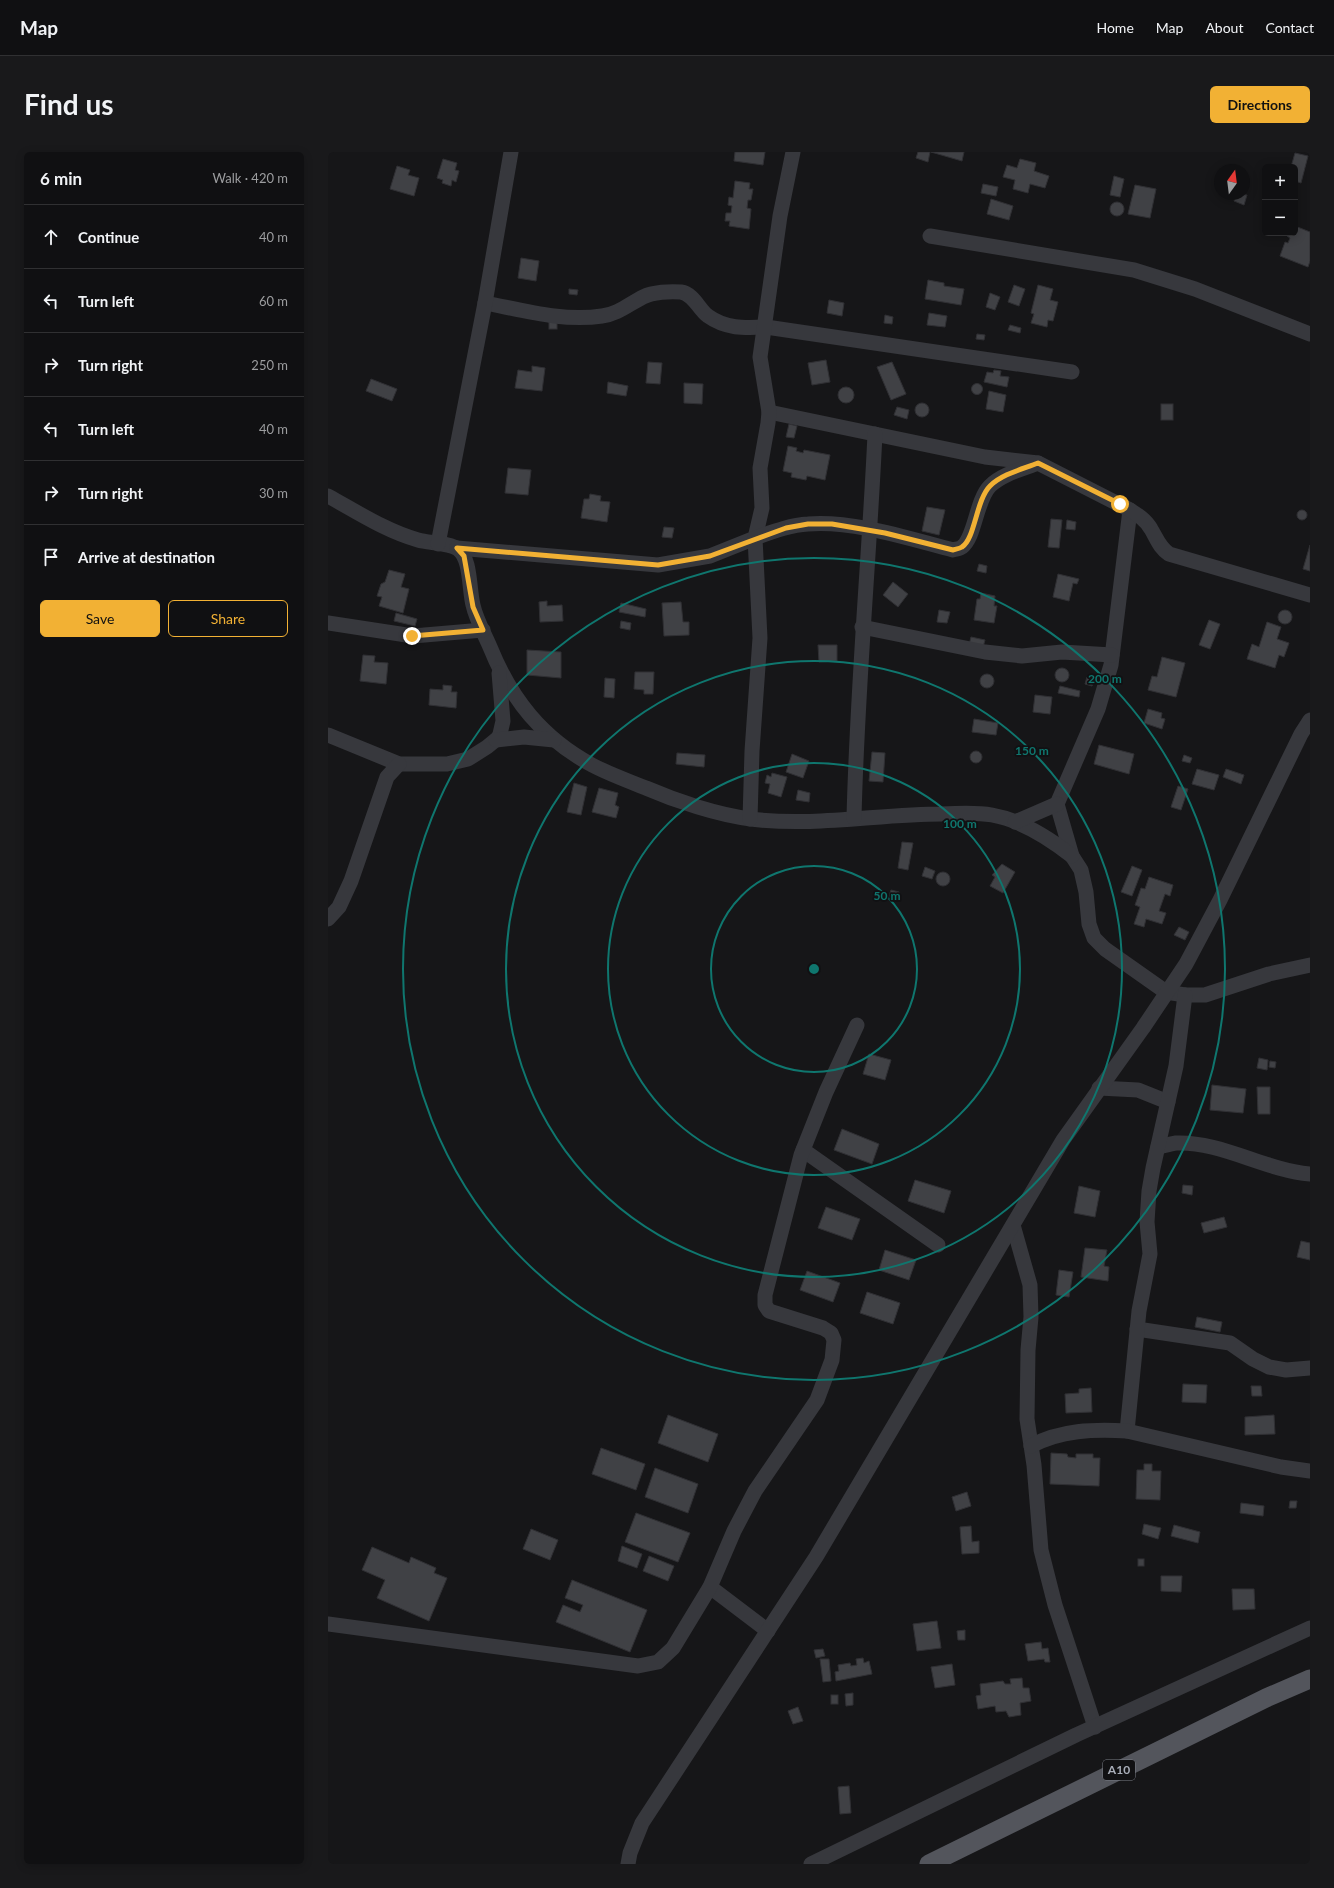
<!DOCTYPE html>
<html lang="en">
<head>
<meta charset="utf-8">
<style>
  body { margin:0; font-family:Lato,sans-serif; background:#19191b; color:#f1f3f6 }
  .controls { position:absolute; right:12px; top:12px; display:grid; overflow:hidden; border-radius:6px; box-shadow:0 2px 10px #0003 }
  .controls button { width:36px; height:36px; display:grid; place-items:center; padding:0; border:0; border-bottom:1px solid #303032; background:#101012; color:#f1f3f6; font:20px sans-serif }
  .compass { position:absolute; left:886px; top:12px; width:36px; height:36px; border-radius:50%; background:#101012; box-shadow:0 2px 10px #0003; rotate:14deg }
  .stop { position:absolute; width:12px; height:12px; margin:-9px; border:3px solid #f2b134; border-radius:50%; background:#fff }
  .stop.end { background:#f2b134; border-color:#fff; box-shadow:0 1px 4px #0008 }
  .list { margin:0; padding:0; list-style:none }
  h2 { display:flex; justify-content:space-between; align-items:center; height:52px; margin:0; padding:0 16px; font-size:17px }
  h2 small { font-size:13px; font-weight:400; color:#9c9d9f }
  .list li { display:grid; grid-template-columns:26px 1fr auto; gap:12px; align-items:center; box-sizing:border-box; height:64px; padding:0 16px; border-top:1px solid #303032 }
  .list b { display:block; font-size:15px; white-space:nowrap }
  .list em { font-size:13px; font-style:normal; color:#9c9d9f }
  .actions { display:flex; gap:8px; padding:12px 16px }
  .actions a { flex:1; padding:9px 0; border:1px solid #f2b134; border-radius:6px; text-align:center; font-size:14px; color:#f2b134 }
  .actions .main { background:#f2b134; color:#111 }
  .icon { flex:none; width:22px; height:22px; fill:none; stroke:currentColor; stroke-width:2; stroke-linecap:round; stroke-linejoin:round }
  .map { position:relative; flex:none; width:982px; height:1712px; overflow:hidden; border-radius:6px }
  header { display:flex; align-items:center; gap:24px; box-sizing:border-box; height:56px; padding:0 20px; background:#101012; border-bottom:1px solid #303032 }
  header strong { font-size:19px }
  nav { display:flex; gap:22px; margin-inline-start:auto; font-size:14px }
  .intro { display:flex; align-items:center; justify-content:space-between; box-sizing:border-box; height:96px; padding:0 24px }
  h1 { margin:0; font-size:28px }
  .button { padding:10px 18px; border-radius:6px; background:#f2b134; color:#111; font-size:14px; font-weight:700 }
  main { display:flex; gap:24px; padding:0 24px }
  aside { flex:1; background:#101012; border-radius:6px; box-shadow:0 2px 10px #0003 }
  .map>svg:first-child { display:block }
  .building { fill:#404145; stroke:#303034 }
  .lines { fill:none; stroke-linecap:round; stroke-linejoin:round }
  .minor { stroke:#37383d; stroke-width:15 }
  .major { stroke:#53555c; stroke-width:19 }
  .route { stroke:#f2b134; stroke-width:5 }
  .ring { fill:none; stroke:#0f766e; stroke-width:2 }
  .labels { text-anchor:middle; stroke-width:3.5; stroke-linejoin:round; paint-order:stroke }
  .shield { fill:#111113; stroke:#7b7e86; stroke-width:1 }
  .shield-label { font-size:12px; font-weight:bold; fill:#a8adb8 }
  .centre { fill:#0f766e; stroke:#111113; stroke-width:2 }
  .ring-label { font-size:12px; text-anchor:middle; font-weight:bold; fill:#0f766e; stroke:#111113; stroke-width:3.5; stroke-linejoin:round; paint-order:stroke }
</style>
</head>
<body>
<header>
<strong>Map</strong>
<nav><a>Home</a><a>Map</a><a>About</a><a>Contact</a></nav>
</header>
<div class="intro"><h1>Find us</h1><a class="button">Directions</a></div>
<main>
<aside>
<h2>6 min<small>Walk · 420 m</small></h2>
<ul class="list">
<li><svg class="icon" aria-label="ahead" viewBox="0 0 24 24"><path d="M12 20V5M6 11l6-6 6 6"/></svg><div><b>Continue</b></div><em>40 m</em></li>
<li><svg class="icon" aria-label="left" viewBox="0 0 24 24"><path d="M17 20v-9H6M10 6l-5 5 5 5"/></svg><div><b>Turn left</b></div><em>60 m</em></li>
<li><svg class="icon" aria-label="right" viewBox="0 0 24 24"><path d="M7 20v-9h11M14 6l5 5-5 5"/></svg><div><b>Turn right</b></div><em>250 m</em></li>
<li><svg class="icon" aria-label="left" viewBox="0 0 24 24"><path d="M17 20v-9H6M10 6l-5 5 5 5"/></svg><div><b>Turn left</b></div><em>40 m</em></li>
<li><svg class="icon" aria-label="right" viewBox="0 0 24 24"><path d="M7 20v-9h11M14 6l5 5-5 5"/></svg><div><b>Turn right</b></div><em>30 m</em></li>
<li><svg class="icon" aria-label="arrive" viewBox="0 0 24 24"><path d="M6 21V4h12l-3 4 3 4H6"/></svg><div><b>Arrive at destination</b></div></li>
</ul>
<div class="actions"><a class="main">Save</a><a>Share</a></div>
</aside>
<div class="map">
<svg width="982" height="1712" viewBox="0 0 982 1712">
  <rect width="100%" height="100%" fill="#161618"/>
  <g class="building">
    <path d="M407,0h30l-2,13 -29,-4z"/>
    <path d="M590,0h12l-2,10 -12,-4z"/>
    <path d="M603,0h33l-2,9z"/>
    <path d="M967,1l13,3 -7,27 -6,-2v-14h-4z"/>
    <path d="M115,7l14,4 -2,7 4,1 -3,11 -4,-2 -1,6 -9,-3 1,-3 -6,-2z"/>
    <path d="M692,7l16,4 -2,8 15,5 -4,12 -15,-4 -2,9 -15,-4 2,-9 -12,-3 4,-12 10,3z"/>
    <path d="M69,14l13,4 -2,5 11,3 -5,18 -24,-7z"/>
    <path d="M786,24l10,3 -4,18 -10,-2z"/>
    <path d="M407,29l15,2 -1,6h4l-2,11h-3l-1,8 4,1 -2,20 -20,-3 1,-5h-5l1,-8h5l1,-7 -4,-1 1,-8 4,1z"/>
    <path d="M655,32l15,3 -2,9 -15,-3z"/>
    <path d="M807,33l21,4 -6,29 -22,-4z"/>
    <path d="M909,42l10,1 -3,10 -10,-4z"/>
    <path d="M663,47l22,7 -4,14 -22,-6z"/>
    <circle cx="789" cy="57" r="7"/>
    <path d="M967,74l15,6v29l-2,6 -28,-11 5,-14 3,1 2,-5 -3,-2 1,-3h7z"/>
    <path d="M193,106l18,3 -3,20 -18,-3z"/>
    <path d="M600,128l16,3v3l20,3 -3,16 -36,-6z"/>
    <path d="M686,133l11,4 -6,17 -11,-4z"/>
    <path d="M710,133l15,4 -3,11 8,2 -5,19 -5,-1 -1,7 -16,-4 3,-9 -3,-1z"/>
    <path d="M241,137l9,1 -1,5 -8,-1z"/>
    <path d="M662,141l10,4 -5,13 -9,-3z"/>
    <path d="M501,148l15,3 -2,13 -15,-3z"/>
    <path d="M601,161l18,3 -2,11 -18,-2z"/>
    <path d="M557,163l8,2 -1,7 -8,-1z"/>
    <rect x="221" y="170" width="8" height="7"/>
    <path d="M682,173l11,3 -1,5 -12,-3z"/>
    <path d="M649,182l8,1 -1,5 -8,-1z"/>
    <path d="M498,208l4,22 -18,3 -4,-22z"/>
    <path d="M320,210l14,1 -2,21 -14,-1z"/>
    <path d="M564,210l14,32 -15,6 -14,-33z"/>
    <path d="M204,214l13,2 -3,23 -27,-3 3,-18 14,2z"/>
    <path d="M666,218l7,1 -1,5 9,1 -2,10 -23,-5 3,-10 6,1z"/>
    <path d="M43,227l26,10 -5,12 -26,-10z"/>
    <path d="M280,230l20,4 -2,10 -19,-3z"/>
    <path d="M356,231l19,1 -1,20 -18,-1z"/>
    <circle cx="649" cy="237" r="5.5"/>
    <circle cx="518" cy="243" r="8"/>
    <path d="M661,239l17,4 -3,17 -17,-3z"/>
    <circle cx="594" cy="258" r="7"/>
    <rect x="833" y="252" width="12" height="16"/>
    <path d="M569,255l12,3 -2,9 -13,-4z"/>
    <path d="M461,272l8,2 -3,12 -8,-1z"/>
    <path d="M460,294l9,2 -1,3 7,2 1,-3 26,5 -5,25 -18,-4 -1,4 -15,-3 1,-4 -9,-2z"/>
    <path d="M180,316l23,2 -3,25 -23,-2z"/>
    <path d="M262,342l11,2 -1,5 10,1 -3,20 -26,-4 3,-19h5z"/>
    <path d="M599,355l18,3 -6,25 -17,-4z"/>
    <circle cx="974" cy="363" r="5"/>
    <path d="M723,367l11,1 -3,28 -11,-1z"/>
    <path d="M739,368l9,2 -1,8 -9,-1z"/>
    <path d="M336,375l10,1 -2,10 -10,-1z"/>
    <path d="M982,393v26l-7,-2z"/>
    <path d="M651,412l8,2 -1,7 -9,-2z"/>
    <path d="M61,418l16,4 -4,13 8,2 -6,24 -24,-7 3,-9 -5,-1 4,-12 4,-2z"/>
    <path d="M730,422l21,5 -2,5 -4,-1 -4,18 -16,-4z"/>
    <path d="M565,430l15,12 -10,13 -15,-12z"/>
    <path d="M653,441l14,3 -1,10h3l-3,17 -20,-3 3,-21h3z"/>
    <path d="M219,449v5l15,-1 1,16 -23,1 -1,-20z"/>
    <path d="M353,450l2,20h6v13l-25,1 -2,-33z"/>
    <path d="M293,451l25,6 -1,8 -26,-5z"/>
    <path d="M611,458l11,2 -3,11 -10,-1z"/>
    <circle cx="957" cy="465" r="7"/>
    <path d="M68,461l21,6 -2,7 -21,-5z"/>
    <path d="M881,468l11,4 -10,25 -11,-4z"/>
    <path d="M293,469l10,2 -1,7 -10,-2z"/>
    <path d="M939,470l14,5 -4,12 12,4 -5,14 -5,-2 -4,13 -28,-9 5,-15 7,3z"/>
    <path d="M643,485l14,3 -2,7 -14,-2z"/>
    <path d="M490,493h19v16l-18,1z"/>
    <path d="M199,498l34,2v26l-34,-3z"/>
    <path d="M35,503l12,1 -1,6 14,1 -2,21 -26,-3z"/>
    <path d="M834,505l23,6 -9,34 -28,-7 4,-14 5,1z"/>
    <circle cx="734" cy="523" r="7"/>
    <path d="M307,520h19l-1,22h-9v-4l-10,-1z"/>
    <circle cx="659" cy="529" r="7"/>
    <path d="M759,525l8,2 -3,7 -7,-2z"/>
    <path d="M277,526l10,1 -1,19 -10,-1z"/>
    <path d="M115,533l9,1 -1,6h6l-1,16 -27,-3 1,-16 13,1z"/>
    <path d="M732,534l20,5 -1,6 -21,-4z"/>
    <path d="M707,543l17,2 -2,17 -17,-2z"/>
    <path d="M820,557l14,4 -1,5 4,1 -3,10 -18,-6z"/>
    <path d="M646,567l24,4 -2,12 -24,-3z"/>
    <path d="M771,593l35,9 -5,20 -35,-10z"/>
    <circle cx="648" cy="605" r="6"/>
    <path d="M544,600l13,1 -2,29 -14,-1z"/>
    <path d="M349,601l28,2 -1,12 -28,-3z"/>
    <path d="M464,602l17,7 -6,17 -17,-6z"/>
    <path d="M856,603l8,3 -2,5 -8,-2z"/>
    <path d="M869,617l22,6 -5,15 -22,-6z"/>
    <path d="M898,617l18,6 -3,9 -18,-7z"/>
    <path d="M444,621l15,4 -6,20 -13,-4 2,-9 -5,-1 2,-8 4,2z"/>
    <path d="M246,631l13,4 -6,28 -14,-3z"/>
    <path d="M850,634l10,3 -7,21 -10,-3z"/>
    <path d="M271,636l19,5 -3,12 4,2 -3,11 -24,-6z"/>
    <path d="M470,638l12,3 -1,9 -13,-2z"/>
    <path d="M574,690l11,1 -5,27 -10,-2z"/>
    <path d="M674,712l13,8 -12,21 -13,-7 5,-9 -3,-2z"/>
    <path d="M804,714l10,4 -10,26 -11,-4z"/>
    <path d="M597,715l10,4 -3,8 -10,-3z"/>
    <circle cx="615" cy="727" r="7"/>
    <path d="M821,725l24,8 -3,11 -5,-2 -6,17 7,2 -4,11 -16,-5 -2,8 -10,-3 6,-17 -5,-2 6,-17 4,1z"/>
    <path d="M563,738l8,2 -2,6 -8,-2z"/>
    <path d="M851,775l10,5 -4,8 -11,-5z"/>
    <path d="M541,902l22,6 -6,20 -22,-6z"/>
    <path d="M931,906l9,2 -1,10 -10,-2z"/>
    <path d="M942,909l6,1 -1,6 -6,-1z"/>
    <path d="M884,933l34,4 -3,24 -33,-3z"/>
    <path d="M929,935h13v27h-12z"/>
    <path d="M514,977l37,15 -7,20 -38,-14z"/>
    <path d="M587,1028l36,11 -7,22 -36,-12z"/>
    <path d="M855,1033l10,1 -1,9 -10,-2z"/>
    <path d="M751,1034l21,5 -5,26 -21,-4z"/>
    <path d="M498,1055l34,12 -8,21 -34,-12z"/>
    <path d="M896,1065l3,10 -23,6 -3,-10z"/>
    <path d="M973,1089l9,2v17l-13,-3z"/>
    <path d="M757,1096l22,2 -3,16 5,1 -1,14 -27,-4z"/>
    <path d="M557,1098l31,10 -7,20 -30,-10z"/>
    <path d="M731,1118l14,2 -4,25 -13,-2z"/>
    <path d="M479,1119l33,12 -7,19 -33,-12z"/>
    <path d="M539,1140l33,11 -7,21 -33,-11z"/>
    <path d="M869,1165l25,5 -2,10 -25,-5z"/>
    <path d="M855,1232l24,1 -1,18 -24,-1z"/>
    <path d="M923,1234h10l1,10h-10z"/>
    <path d="M763,1236l1,24 -26,1 -1,-19 14,-1v-4z"/>
    <path d="M340,1263l50,19 -10,28 -50,-19z"/>
    <path d="M946,1263l1,19 -30,1v-18z"/>
    <path d="M273,1296l44,16 -9,26 -44,-16z"/>
    <path d="M723,1301l16,1 1,3 8,1v-4h17v4h7l-1,28 -49,-2z"/>
    <path d="M816,1312h8v7h9l-1,29 -24,-1 1,-29h7z"/>
    <path d="M327,1316l43,16 -10,29 -43,-16z"/>
    <path d="M639,1340l4,14 -15,5 -4,-14z"/>
    <path d="M962,1349h7l-1,7h-7z"/>
    <path d="M913,1351l23,3 -1,10 -23,-3z"/>
    <path d="M308,1361l54,20 -12,29 -53,-20z"/>
    <path d="M816,1372l17,4 -3,11 -16,-5z"/>
    <path d="M846,1373l26,7 -2,11 -27,-7z"/>
    <path d="M643,1374l1,16 7,-1v12l-17,1 -2,-27z"/>
    <path d="M203,1377l27,11 -8,20 -27,-11z"/>
    <path d="M294,1394l20,8 -5,14 -19,-7z"/>
    <path d="M44,1395l37,16 2,-6 25,11 -2,5 13,5 -18,43 -52,-23 8,-18 -23,-10z"/>
    <path d="M321,1404l25,10 -6,15 -25,-10z"/>
    <rect x="810" y="1407" width="6" height="7"/>
    <path d="M833,1424h21l-1,16 -20,-1z"/>
    <path d="M244,1428l75,30 -17,42 -74,-30 7,-17 17,7 3,-7 -18,-7z"/>
    <path d="M904,1437h22l1,20 -22,1z"/>
    <path d="M609,1469l4,27 -24,3 -4,-27z"/>
    <path d="M637,1478v10h-7l-1,-9z"/>
    <path d="M713,1490l1,7 6,-1 2,14h-5l-1,-3 -16,2 -3,-17z"/>
    <path d="M495,1497l2,7 -9,2 -2,-8z"/>
    <path d="M535,1506l1,5 5,-2 3,13 -36,7 -1,-9 4,-1 -1,-6 12,-2 1,3 6,-1 -1,-6z"/>
    <path d="M492,1507h9l2,22 -8,1z"/>
    <path d="M624,1512l3,21 -20,3 -4,-21z"/>
    <path d="M694,1526l1,10h6l2,13 -11,2 1,12 -12,2 -3,-6 -10,1 -1,-6 -17,3 -2,-13 5,-1 -1,-11 23,-3 2,3h6l-1,-5z"/>
    <path d="M525,1541v12l-7,1 -1,-12z"/>
    <rect x="503" y="1543" width="7" height="9"/>
    <path d="M470,1555l5,14 -10,3 -5,-13z"/>
    <path d="M521,1634l2,27 -11,1 -2,-27z"/>
  </g>
  <g class="lines">
    <g class="minor">
      <path d="M602,84l204,34 61,19 115,45"/>
      <path d="M157,151c37,7 78,19 117,13 16,-2 27,-12 41,-19 10,-5 27,-6 38,-5 13,2 18,18 27,24 18,13 36,12 58,11l306,45"/>
      <path d="M441,260l216,45 53,6 92,47 -19,155 -13,44 -41,95 15,52 9,14 5,22 3,32 5,14 11,11 61,43 19,3h20l64,-21 41,-9"/>
      <path d="M0,344c29,16 58,35 90,44 10,3 32,3 40,9 13,9 11,41 15,56 3,14 11,28 17,42 21,52 52,91 102,118 17,9 36,16 54,23 30,13 72,27 105,31 63,8 128,-5 191,-5 16,-1 34,-2 50,1 29,5 57,23 80,41"/>
      <path d="M802,358c8,5 16,10 21,19 6,10 8,18 18,25l141,41"/>
      <path d="M110,392l47,-241 26,-151"/>
      <path d="M129,396l201,17 52,-9 45,-18 7,-30 -2,-40 8,-45 1,-11 -9,-55 20,-141 13,-64"/>
      <path d="M0,471l85,13 70,-6"/>
      <path d="M534,475l123,25 37,4 40,-4 50,3"/>
      <path d="M0,583l71,29h48l21,-5 19,-12 11,-9 2,-4 3,-13 -4,-48"/>
      <path d="M168,588l28,-3 30,3"/>
      <path d="M526,666c3,-128 15,-256 21,-384"/>
      <path d="M422,667l2,-68 8,-113 -5,-100c17,-6 35,-13 53,-14 44,-4 102,15 145,26 3,-1 7,-1 9,-3 13,-9 14,-47 28,-61 12,-12 33,-17 48,-23"/>
      <path d="M687,670l42,-18"/>
      <path d="M0,767l11,-12 12,-26 36,-104 12,-13"/>
      <path d="M771,936l39,2 30,12"/>
      <path d="M830,995c5,-1 12,-3 18,-4 44,-2 89,27 134,31"/>
      <path d="M475,998l135,95"/>
      <path d="M685,1073l17,60 1,32 -3,33 -1,69 7,46 7,85 14,55 40,122"/>
      <path d="M809,1177l93,14 23,16 16,8 17,3 24,-2"/>
      <path d="M799,1279l12,-120 11,-57 -3,-32 2,-31 4,-23 23,-102 9,-71"/>
      <path d="M703,1294c29,-16 63,-17 96,-15l154,36 29,4"/>
      <path d="M382,1435l58,44"/>
      <path d="M0,1472l310,42 20,-4 15,-14 37,-61 24,-56 21,-40 62,-91 15,-40 2,-20 -3,-7 -8,-5 -54,-17 -4,-6v-10l36,-140 25,-63 31,-67"/>
      <path d="M300,1712l2,-11 12,-30 174,-266 247,-417 80,-112 43,-64 34,-64 81,-166 9,-14"/>
      <path d="M483,1712l265,-129 234,-107"/>
    </g>
    <path class="major" d="M601,1712l337,-166 44,-19"/>
  </g>
  <g class="lines">
    <path class="route" d="M84,484l71,-6 -10,-23 -9,-51 -7,-8 201,17 52,-9 76,-28 22,-4h24l53,9 68,17c2,-1 6,-1 9,-3 13,-8 14,-47 28,-61 12,-12 33,-17 48,-23l82,41"/>
  </g>
  <g class="ring">
    <circle cx="486" cy="817" r="103"/>
    <circle cx="486" cy="817" r="206"/>
    <circle cx="486" cy="817" r="308"/>
    <circle cx="486" cy="817" r="411"/>
  </g>
  <g class="labels">
    <rect class="shield" x="775" y="1608" width="32" height="20" rx="3"/>
    <g class="shield-label">
      <text x="791" y="1622">A10</text>
    </g>
  </g>
  <circle cx="486" cy="817" r="6" class="centre"/>
  <g class="ring-label">
    <text x="777" y="531">200 m</text>
    <text x="704" y="603">150 m</text>
    <text x="632" y="676">100 m</text>
    <text x="559" y="748">50 m</text>
  </g>
</svg>
<div class="controls">
<button>+</button>
<button>−</button>
</div>
<svg class="compass" viewBox="-18 -18 36 36"><path d="M0-13l5 13h-10z" fill="#e53935"/><path d="M0 13l5-13h-10z" fill="#9c9d9f"/></svg>
<div class="stop" style="left:792px;top:352px"></div>
<div class="stop end" style="left:84px;top:484px"></div>
</div>
</main>
</body>
</html>
